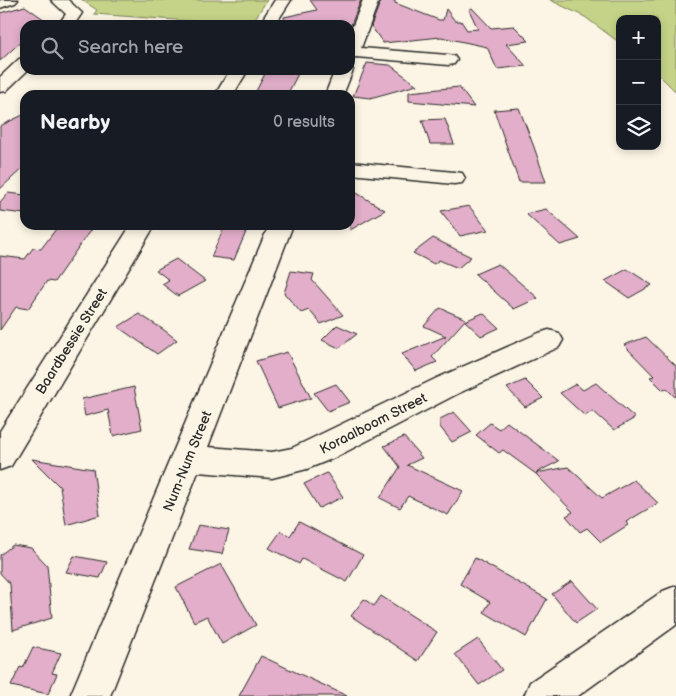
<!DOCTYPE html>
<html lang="en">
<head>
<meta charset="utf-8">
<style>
  body { margin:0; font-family:"Balsamiq Sans",sans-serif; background:#242831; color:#f1f3f6 }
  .controls { position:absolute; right:15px; top:15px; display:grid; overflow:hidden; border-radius:10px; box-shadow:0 2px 8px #0003 }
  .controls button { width:45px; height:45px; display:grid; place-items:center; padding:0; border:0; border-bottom:1px solid #363941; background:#171b24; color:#f1f3f6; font:25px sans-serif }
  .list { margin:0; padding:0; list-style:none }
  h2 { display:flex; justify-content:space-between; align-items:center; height:65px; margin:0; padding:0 20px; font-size:21px }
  h2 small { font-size:16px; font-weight:400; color:#9ea1a6 }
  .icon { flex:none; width:28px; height:28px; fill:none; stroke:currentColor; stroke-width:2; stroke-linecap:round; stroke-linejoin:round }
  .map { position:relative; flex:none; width:676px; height:696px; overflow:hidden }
  .search { position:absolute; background:#171b24; box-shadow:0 2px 8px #0003; left:20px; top:20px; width:335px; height:55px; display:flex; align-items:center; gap:12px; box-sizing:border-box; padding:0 18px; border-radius:15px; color:#9ea1a6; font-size:19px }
  .panel { position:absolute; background:#171b24; box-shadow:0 2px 8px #0003; left:20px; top:90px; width:335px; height:140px; border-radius:15px }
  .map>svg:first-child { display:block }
  .green { fill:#c4d387; stroke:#787f59 }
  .building { fill:#e2aec9; stroke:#2b2b2b }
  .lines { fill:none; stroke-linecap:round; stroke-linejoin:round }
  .minor-casing { stroke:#2b2b2b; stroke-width:3 }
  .minor { fill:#fcf5e5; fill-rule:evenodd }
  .labels { text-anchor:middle; stroke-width:4; stroke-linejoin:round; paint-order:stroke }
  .street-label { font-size:14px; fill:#2b2b2b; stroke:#fcf5e5 }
</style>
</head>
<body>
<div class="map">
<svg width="676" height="696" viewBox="0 0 676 696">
  <rect width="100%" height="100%" fill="#fcf5e5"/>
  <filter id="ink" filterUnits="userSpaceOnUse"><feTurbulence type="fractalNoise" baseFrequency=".02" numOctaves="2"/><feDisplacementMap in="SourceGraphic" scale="10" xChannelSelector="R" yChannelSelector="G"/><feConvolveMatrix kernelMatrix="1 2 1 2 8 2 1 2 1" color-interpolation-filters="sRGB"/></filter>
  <g filter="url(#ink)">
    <g class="green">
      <path d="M82,0h185l-16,25h-7l-150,-11 3,-4z"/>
      <path d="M550,0h126v92l-19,-19v-54h-37v24l-35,-26z"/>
    </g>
    <g class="building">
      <path d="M310,0h51l-10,25h-66l-1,-8 33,-7z"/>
      <path d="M381,0h14v3l44,17h4l3,-11 9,12h6l6,9 11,-1 -9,-19 3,-2 19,20 23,-2 15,15 -23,3 20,22 -29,3 -10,-22 -46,-10 -58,6 -12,-17z"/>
      <path d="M25,6l20,14 -6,5h-14v13l-25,23v-48z"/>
      <path d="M367,63l23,2 27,20 -47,13 -17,-2z"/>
      <path d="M267,70h33l-13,25 -32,-2z"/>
      <path d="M459,87l15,20 -65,-6v-9z"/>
      <path d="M519,108l15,39 12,35h-27l-25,-72z"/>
      <path d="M25,114v52l-25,23v-63z"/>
      <path d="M445,119l9,25h-24l-8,-24z"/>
      <path d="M350,189l35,21 -35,20z"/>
      <path d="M8,193l17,2v19l-25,-3v-9z"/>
      <path d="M469,206l19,24 -28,6 -19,-25z"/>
      <path d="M546,209l34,30 -20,6 -34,-31z"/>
      <path d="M59,225h35l-40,57 -7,-1 -19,28 -12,-2 -16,23v-74l25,3 8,-11 8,1z"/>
      <path d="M225,225h24l-15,35 -23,-3z"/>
      <path d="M433,238l38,19 -13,11 -19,-8 -5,4 -21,-11z"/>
      <path d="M176,259l29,22 -27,15 -16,-12 7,-4 -13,-10z"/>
      <path d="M498,264l40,34 -24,11 -39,-35z"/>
      <path d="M627,269l25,16 -23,13 -24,-17z"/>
      <path d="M291,271l23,3 -2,6 31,35 -22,9 -12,-14 -8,3 -17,-20z"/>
      <path d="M440,308l26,11 -34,38 5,5 -21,9 -14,-17 44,-18 -22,-10z"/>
      <path d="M483,313l16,15 -18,8 -16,-15z"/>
      <path d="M139,314l25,16 13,10 -20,14 -39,-27z"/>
      <path d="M337,325l20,9 -18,14 -17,-8z"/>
      <path d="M646,337l30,29v32l-9,-9 -4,1 -13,-13 4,-1 -30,-31z"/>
      <path d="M287,352l24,46 -33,10 -22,-47z"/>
      <path d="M525,380l18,18 -18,9 -18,-19z"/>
      <path d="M596,383l39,35 -21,12 -21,-19 -8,5 -25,-23 16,-9 7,6z"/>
      <path d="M336,384l14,18 -22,9 -14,-18z"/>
      <path d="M134,387l8,42 -29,7 -5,-26 -23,6 -3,-17z"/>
      <path d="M454,412l18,20 -20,10 -12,-15v-8z"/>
      <path d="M507,422l52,39 -23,12 32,-6 34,31 32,-18 24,23 -32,19 2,3 -27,17 -14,-14 -7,4 -14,-16 7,-4 -37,-38 -33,-24 -4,3 -23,-18 14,-12 9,6z"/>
      <path d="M404,437l18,21 -15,7 56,26 -15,24 -40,-19 -8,12 -20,-10 20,-31 -16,-21z"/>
      <path d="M32,459l61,10 7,46 -34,10 -6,-38z"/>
      <path d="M327,473l16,24 -24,11 -15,-24z"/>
      <path d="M299,522l64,33 -16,27 -45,-23 -3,5 -30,-16 12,-17 9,5z"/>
      <path d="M198,525l31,5 -7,24 -33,-5z"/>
      <path d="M13,545l18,3 16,17 5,53 -39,12 -3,-46 -10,-11v-18z"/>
      <path d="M74,556l33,6 -7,16 -34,-6z"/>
      <path d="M475,558l72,41 -21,38 -42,-25 6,-10 -30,-18z"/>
      <path d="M221,564l35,61 -34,19 -15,-28 -13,6 -18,-35z"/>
      <path d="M572,581l25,28 -21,14 -24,-29z"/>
      <path d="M381,596l56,36 -19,29 -67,-45 13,-17 10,7z"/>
      <path d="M478,639l24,31 -23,15 -24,-31z"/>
      <path d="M33,647l28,6 -9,20 5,1 -9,20 -37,-8 9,-19 3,1z"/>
      <path d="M261,656l86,40h-108z"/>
    </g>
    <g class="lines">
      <g class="minor-casing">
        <g id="minor">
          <path d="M0,0h18l-3,3 -15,5z"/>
          <path d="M51,0h17l14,13 -8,12h-16l8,-11z"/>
          <path d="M275,0h16l-16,25h-16z"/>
          <path d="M363,0h16l-18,48 87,7 6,1 3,4 -3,4 -6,1 -92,-8 -6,2v-26z"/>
          <path d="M25,58v12h3l-22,21 -6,1v-15l19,-18z"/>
          <path d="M350,66l3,4 -10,25h-18l10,-25h15z"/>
          <path d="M230,70h18l-15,25h-18z"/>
          <path d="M350,162l104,10 8,1 3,5 -3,5 -8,1 -104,-10z"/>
          <path d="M131,225h24l-144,241 -11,4v-39z"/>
          <path d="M269,225h24l-85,222 64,5 20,-4 145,-70 102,-45 10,-3 10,3 4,7 -4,7 -102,47 -123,64 -27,11 -35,9 -74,-6 -88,224h-40z"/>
          <path d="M676,586v39l-98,71h-54l6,-14 133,-91z"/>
        </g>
      </g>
      <use href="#minor" class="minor"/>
    </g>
  </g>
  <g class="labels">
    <g class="street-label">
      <text transform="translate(71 341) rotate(-58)" y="5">Baardbessie Street</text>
      <text transform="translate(373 423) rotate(-27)" y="5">Koraalboom Street</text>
      <text transform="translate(187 461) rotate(-68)" y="5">Num-Num Street</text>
    </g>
  </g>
</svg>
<div class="controls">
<button>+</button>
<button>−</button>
<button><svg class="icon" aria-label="layers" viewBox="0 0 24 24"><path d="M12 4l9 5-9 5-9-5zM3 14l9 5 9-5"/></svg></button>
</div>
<div class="search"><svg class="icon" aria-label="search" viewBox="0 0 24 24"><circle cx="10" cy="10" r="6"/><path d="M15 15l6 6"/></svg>Search here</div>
<section class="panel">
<h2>Nearby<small>0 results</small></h2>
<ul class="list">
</ul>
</section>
</div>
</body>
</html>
